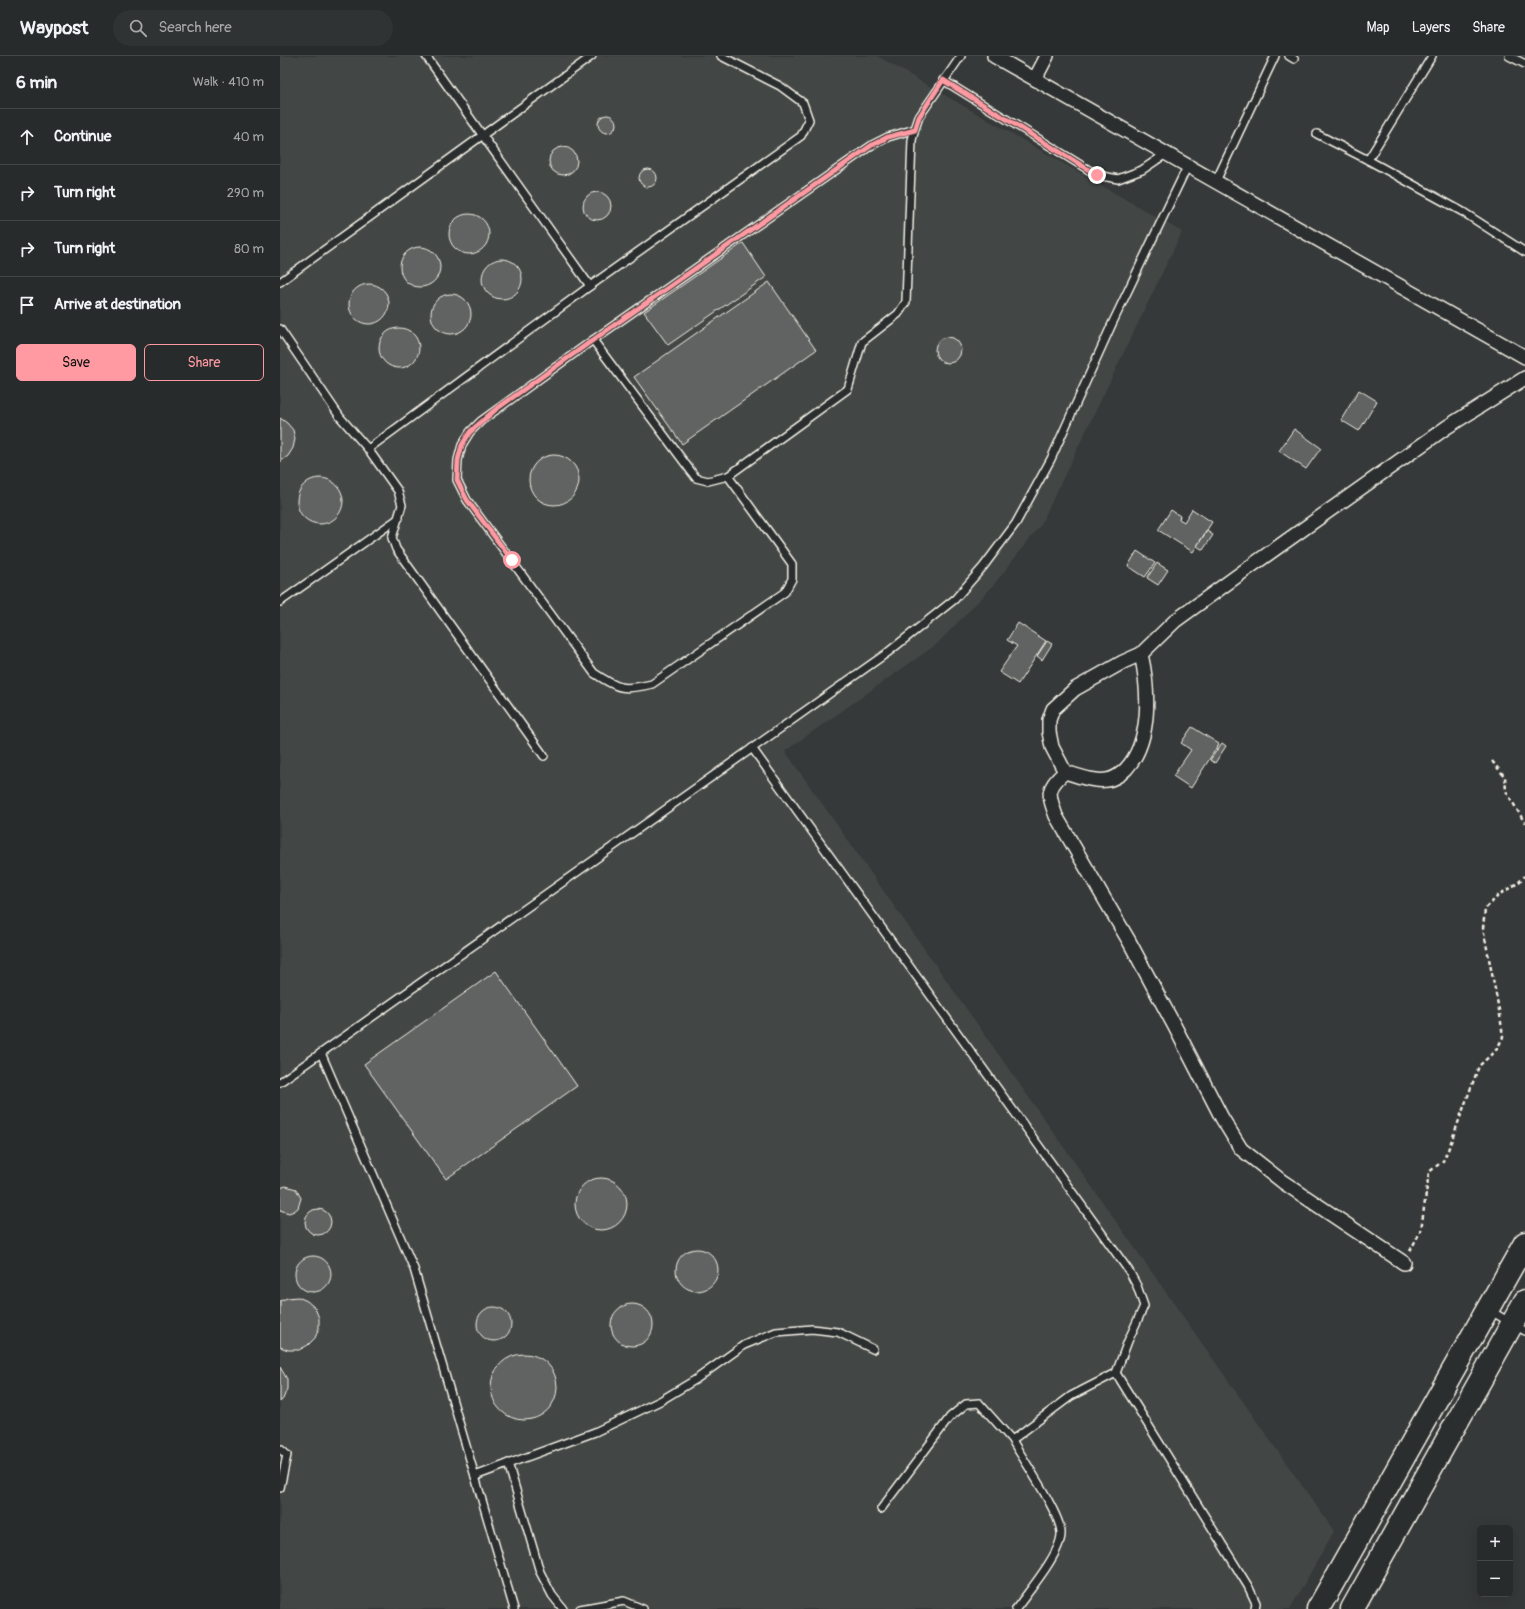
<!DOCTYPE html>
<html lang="en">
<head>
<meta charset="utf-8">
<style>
  body { margin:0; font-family:Pangolin,sans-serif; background:#303333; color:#f1f3f6 }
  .controls { position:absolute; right:12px; bottom:12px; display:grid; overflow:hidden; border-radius:6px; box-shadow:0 4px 16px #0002 }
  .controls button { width:36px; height:36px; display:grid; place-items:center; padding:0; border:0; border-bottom:1px solid #444747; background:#282b2b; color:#f1f3f6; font:20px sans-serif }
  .stop { position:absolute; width:12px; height:12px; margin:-9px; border:3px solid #ff9aa2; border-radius:50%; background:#fff }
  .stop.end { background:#ff9aa2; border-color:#fff; box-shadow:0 1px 4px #0008 }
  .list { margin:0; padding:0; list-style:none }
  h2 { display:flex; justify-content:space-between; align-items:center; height:52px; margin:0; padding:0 16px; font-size:17px }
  h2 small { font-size:13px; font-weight:400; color:#a5a7a9 }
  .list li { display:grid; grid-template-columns:26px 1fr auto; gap:12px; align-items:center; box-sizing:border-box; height:56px; padding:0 16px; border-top:1px solid #444747 }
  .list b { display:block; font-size:15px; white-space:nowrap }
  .list em { font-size:13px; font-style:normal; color:#a5a7a9 }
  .actions { display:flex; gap:8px; padding:12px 16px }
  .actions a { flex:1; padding:9px 0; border:1px solid #ff9aa2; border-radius:6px; text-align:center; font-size:14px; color:#ff9aa2 }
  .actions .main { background:#ff9aa2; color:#111 }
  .icon { flex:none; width:22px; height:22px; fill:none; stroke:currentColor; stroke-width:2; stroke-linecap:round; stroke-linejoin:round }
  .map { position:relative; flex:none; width:1245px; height:1553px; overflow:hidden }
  header { display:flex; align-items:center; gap:24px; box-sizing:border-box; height:56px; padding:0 20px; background:#282b2b; border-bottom:1px solid #444747 }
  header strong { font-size:19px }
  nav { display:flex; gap:22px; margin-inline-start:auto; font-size:14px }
  .search { width:280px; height:36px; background:#303333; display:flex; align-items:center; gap:10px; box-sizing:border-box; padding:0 14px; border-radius:22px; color:#a5a7a9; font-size:15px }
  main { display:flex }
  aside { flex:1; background:#282b2b }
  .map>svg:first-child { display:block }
  .built { fill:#434645 }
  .building { fill:#616362; stroke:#f4f1e8 }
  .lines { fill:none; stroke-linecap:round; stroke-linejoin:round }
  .lane-casing { stroke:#f4f1e8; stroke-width:10 }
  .street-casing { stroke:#f4f1e8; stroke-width:16 }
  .highway-casing { stroke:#f4f1e8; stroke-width:25 }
  .path { stroke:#f4f1e8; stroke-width:2.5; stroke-dasharray:4 3; stroke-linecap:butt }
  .lane { stroke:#2a2d2e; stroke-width:7 }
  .street { stroke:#2a2d2e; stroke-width:13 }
  .highway { stroke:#2a2d2e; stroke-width:22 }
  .route { stroke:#ff9aa2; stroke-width:5 }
</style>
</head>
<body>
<header>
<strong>Waypost</strong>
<div class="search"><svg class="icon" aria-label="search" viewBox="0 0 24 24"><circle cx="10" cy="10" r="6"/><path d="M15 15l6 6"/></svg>Search here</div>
<nav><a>Map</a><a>Layers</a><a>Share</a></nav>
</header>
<main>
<aside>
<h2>6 min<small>Walk · 410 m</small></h2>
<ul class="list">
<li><svg class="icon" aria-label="ahead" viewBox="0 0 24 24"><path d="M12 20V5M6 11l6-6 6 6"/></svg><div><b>Continue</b></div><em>40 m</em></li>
<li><svg class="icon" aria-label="right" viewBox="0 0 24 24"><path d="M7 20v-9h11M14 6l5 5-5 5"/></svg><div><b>Turn right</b></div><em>290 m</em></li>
<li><svg class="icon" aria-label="right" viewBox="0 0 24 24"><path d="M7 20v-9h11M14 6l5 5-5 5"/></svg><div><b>Turn right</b></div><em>80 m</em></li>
<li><svg class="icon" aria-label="arrive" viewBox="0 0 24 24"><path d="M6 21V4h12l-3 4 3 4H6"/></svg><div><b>Arrive at destination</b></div></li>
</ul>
<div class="actions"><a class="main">Save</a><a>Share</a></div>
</aside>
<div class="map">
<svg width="1245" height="1553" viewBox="0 0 1245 1553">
  <rect width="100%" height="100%" fill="#363939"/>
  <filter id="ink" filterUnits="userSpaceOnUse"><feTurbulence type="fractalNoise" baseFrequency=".025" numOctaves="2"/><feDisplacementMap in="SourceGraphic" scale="8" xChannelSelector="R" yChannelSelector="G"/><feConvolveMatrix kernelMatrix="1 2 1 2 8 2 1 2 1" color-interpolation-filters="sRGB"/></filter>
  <g filter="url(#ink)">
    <path class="built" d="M0,0h597l305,176 -142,294 -48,61 -55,57 -152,107 549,780 -44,78h-1010z"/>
    <g class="building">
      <circle cx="327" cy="68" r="9"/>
      <circle cx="283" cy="105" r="14"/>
      <circle cx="368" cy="122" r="9"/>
      <circle cx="317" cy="150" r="14"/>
      <circle cx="189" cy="178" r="20"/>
      <path d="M463,187l23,34 -98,68 -24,-33z"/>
      <circle cx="140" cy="211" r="20"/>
      <circle cx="222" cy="223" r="20"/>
      <path d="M489,226l47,68 -134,94 -48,-67z"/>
      <circle cx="89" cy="248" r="20"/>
      <circle cx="171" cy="258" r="20"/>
      <circle cx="119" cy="292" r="20"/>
      <circle cx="668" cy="294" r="13"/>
      <path d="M1079,334l18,11 -18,30 -18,-11z"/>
      <path d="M0,362l7,5 6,7 2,9 -2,9 -5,8 -8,6z"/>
      <path d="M1014,373l27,19 -15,21 -27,-18z"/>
      <circle cx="274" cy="424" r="25"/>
      <circle cx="40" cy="445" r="23"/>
      <path d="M912,453l20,13 -19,30 -35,-22 13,-20 9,6 -1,3 5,3z"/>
      <path d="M927,475l6,4 -10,15 -6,-4z"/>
      <path d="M857,495l18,12 -10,14 -17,-11z"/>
      <path d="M877,507l11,7 -10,15 -11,-7z"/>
      <path d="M738,567l28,18 -28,43 -19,-12 18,-26 -10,-6z"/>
      <path d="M767,585l5,3 -10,16 -5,-4z"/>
      <path d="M912,671l27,17 -28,44 -18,-12 18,-26 -10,-7z"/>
      <path d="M942,687l4,3 -11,17 -5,-3z"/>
      <path d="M216,915l81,115 -131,93 -82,-115z"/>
      <circle cx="321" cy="1148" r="26"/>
      <path d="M6,1130l10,3 5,9 -3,10 -4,3 -5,2 -9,-3v-22z"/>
      <circle cx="38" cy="1166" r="13"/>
      <circle cx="417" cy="1214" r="21"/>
      <circle cx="33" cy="1218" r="18"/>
      <path d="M18,1241l9,4 8,7 4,10v10l-4,10 -7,7 -9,5h-11l-8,-3v-46l7,-3z"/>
      <circle cx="352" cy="1269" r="21"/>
      <circle cx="214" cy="1268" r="17"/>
      <circle cx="244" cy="1331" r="33"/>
      <path d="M0,1311l7,12v10l-4,10 -3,3z"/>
    </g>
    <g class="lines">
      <g class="lane-casing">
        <g id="lane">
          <path d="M146,0l164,230"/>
          <path d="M1009,0l5,3"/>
          <path d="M1229,0l16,8"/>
          <path d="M663,24l154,95 21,4 24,-9 25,-17"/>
          <path d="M635,73l-3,11 -6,162 -8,12 -36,28 -14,47 -120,87 64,88v15l-7,13 -133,92c-29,7 -34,5 -58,-11l-127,-173 -10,-20 1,-20 4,-15 8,-13 11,-11 112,-81 279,-195 16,-8 27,-8 4,-12 42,-61"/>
          <path d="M1037,78l51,26 95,52 62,40"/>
          <path d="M1088,104l64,-104"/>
          <path d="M936,125l59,-125"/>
          <path d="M0,226l312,-226"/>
          <path d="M0,273l60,88 28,32 30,42 4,14 -10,33 4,11 148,207"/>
          <path d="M313,284l103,138 12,3 20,-5"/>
          <path d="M88,393l222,-163 211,-150 8,-16 -6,-17 -23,-17 -59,-30"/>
          <path d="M0,546l119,-84"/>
          <path d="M472,692l377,523 8,15 7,20 -16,35 -12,32 132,213 8,17 -1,6"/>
          <path d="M41,997l93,216 100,340"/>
          <path d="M0,1026l607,-429 68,-54 28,-32 33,-44 35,-64 61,-135 76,-159"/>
          <path d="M1209,1254l36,21"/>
          <path d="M732,1384c11,19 49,75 49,93 1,19 -33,59 -45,76"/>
          <path d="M0,1393l7,6 -7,33"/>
          <path d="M228,1407l32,109 12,23 11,14"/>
          <path d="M195,1420l120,-44 65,-31 35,-21 49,-35 32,-13 36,-3 26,3 35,17"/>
          <path d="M601,1453l69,-92 16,-13 13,-1 33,37 59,-44 45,-23"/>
          <path d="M300,1553l44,-8 19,8"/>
        </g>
      </g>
      <g class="street-casing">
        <g id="street">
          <path d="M714,0l531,301"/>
          <path d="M755,23l12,-23"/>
          <path d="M861,598c8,35 11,87 -15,115 -5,5 -12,10 -19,11 -14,2 -28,-4 -42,-8l-13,-25 -3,-15v-12l4,-11 22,-20 48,-27 18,-8 34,-33 69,-50 203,-144 78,-49"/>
          <path d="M785,716c-19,16 -17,22 -9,44l73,125 46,86 47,91 19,31 42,33 121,81"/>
        </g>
      </g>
      <g class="highway-casing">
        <g id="highway">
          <path d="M1038,1553l207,-366"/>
          <path d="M1072,1553l173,-308"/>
        </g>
      </g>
      <g class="path">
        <path d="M1212,705l13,16 1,14 19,32"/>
        <path d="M1130,1195l11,-21 8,-58 14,-11 5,-11 31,-84 18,-17 6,-12 -3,-22 -17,-87 2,-19 15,-15 18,-11 7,-7"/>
      </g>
      <use href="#lane" class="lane"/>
      <use href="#street" class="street"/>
      <use href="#highway" class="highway"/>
    </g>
  </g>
  <g class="lines" filter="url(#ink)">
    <path class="route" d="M232,504l-45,-60 -10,-20 1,-20 4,-15 8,-13 25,-22 98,-70 279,-195 16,-8 27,-7 4,-13 24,-37 154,95"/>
  </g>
</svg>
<div class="controls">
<button>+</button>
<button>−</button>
</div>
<div class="stop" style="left:232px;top:504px"></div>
<div class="stop end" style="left:817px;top:119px"></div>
</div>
</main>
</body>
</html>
